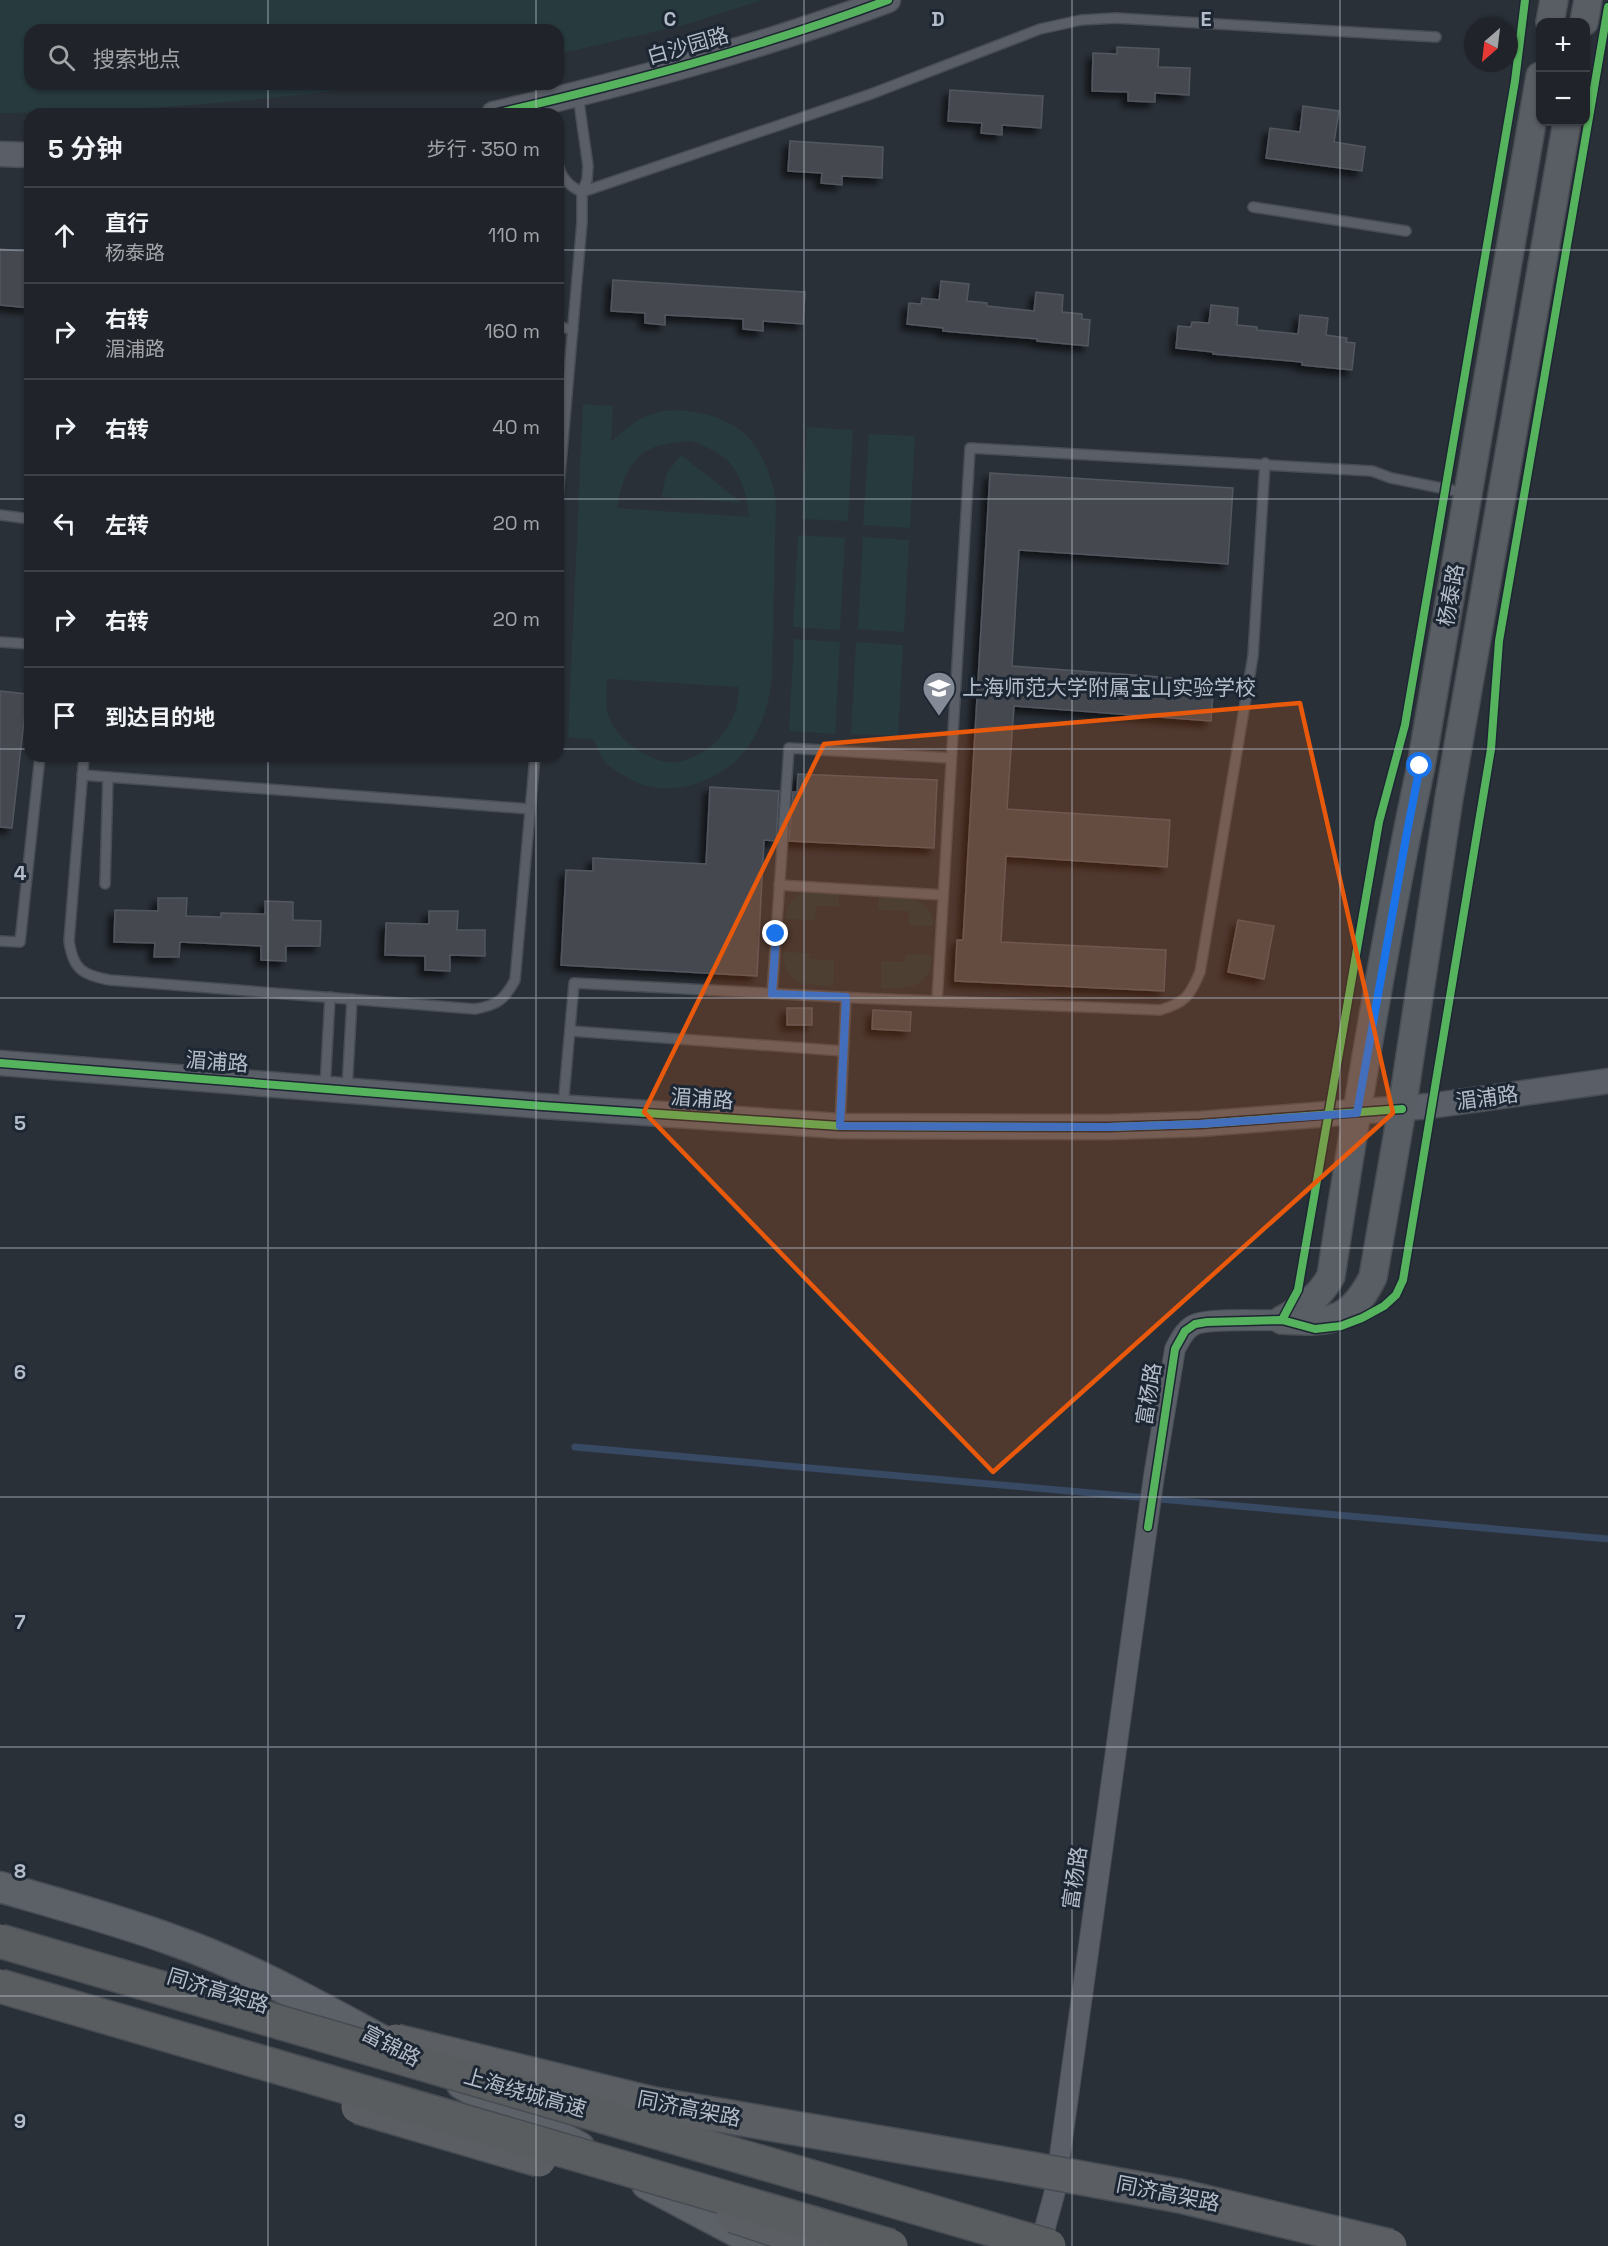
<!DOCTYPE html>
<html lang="zh">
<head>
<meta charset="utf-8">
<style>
  body { margin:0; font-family:"Space Grotesk","Noto Sans SC",sans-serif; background:#2d3036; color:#f1f3f6 }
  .controls { position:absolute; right:18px; top:18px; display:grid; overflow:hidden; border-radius:12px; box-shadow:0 2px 4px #0004 }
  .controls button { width:54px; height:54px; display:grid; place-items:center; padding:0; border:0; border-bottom:2px solid #3d4147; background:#20242a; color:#f1f3f6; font:30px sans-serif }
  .compass { position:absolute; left:1464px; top:18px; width:54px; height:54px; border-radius:50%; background:#20242a; box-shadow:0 2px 4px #0004; rotate:208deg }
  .stop { position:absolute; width:18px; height:18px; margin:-14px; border:4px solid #1a73e8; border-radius:50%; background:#fff }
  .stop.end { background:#1a73e8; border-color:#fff; box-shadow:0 2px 6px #0008 }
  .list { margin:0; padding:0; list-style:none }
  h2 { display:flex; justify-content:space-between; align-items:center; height:78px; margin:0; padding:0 24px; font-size:26px }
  h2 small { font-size:20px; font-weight:400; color:#a2a4a8 }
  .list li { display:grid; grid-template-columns:39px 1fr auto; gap:18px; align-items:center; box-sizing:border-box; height:96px; padding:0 24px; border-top:2px solid #3d4147 }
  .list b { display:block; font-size:22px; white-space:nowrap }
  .list p { margin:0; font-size:20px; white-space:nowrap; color:#a2a4a8 }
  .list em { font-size:20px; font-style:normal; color:#a2a4a8 }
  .icon { flex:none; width:33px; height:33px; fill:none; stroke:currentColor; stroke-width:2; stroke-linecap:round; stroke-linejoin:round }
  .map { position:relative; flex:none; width:1608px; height:2246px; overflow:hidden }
  .search { position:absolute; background:#20242a; box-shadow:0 2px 4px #0004; left:24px; top:24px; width:540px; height:66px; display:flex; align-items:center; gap:15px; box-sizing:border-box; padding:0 21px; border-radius:18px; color:#a2a4a8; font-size:22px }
  .panel { position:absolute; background:#20242a; box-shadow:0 2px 4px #0004; left:24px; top:108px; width:540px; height:654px; border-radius:18px }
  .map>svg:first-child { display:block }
  .green { fill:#273a3e; fill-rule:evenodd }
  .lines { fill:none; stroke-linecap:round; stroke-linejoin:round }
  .stream { stroke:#384963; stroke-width:7 }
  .building { fill:#444950; stroke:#52575f; stroke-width:1.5; filter:url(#shadow) }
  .service-casing { stroke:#484c53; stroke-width:12 }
  .minor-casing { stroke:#484c53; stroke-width:22 }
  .tertiary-casing { stroke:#484c53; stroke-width:27 }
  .secondary-casing { stroke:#484c53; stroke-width:30 }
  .primary-casing { stroke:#484c55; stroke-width:33 }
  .service { stroke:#5a5e66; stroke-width:9 }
  .minor { stroke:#5a5e66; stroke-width:20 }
  .tertiary { stroke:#5a5e66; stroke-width:24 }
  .secondary { stroke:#595d64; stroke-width:27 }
  .primary { stroke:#5c6168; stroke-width:30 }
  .trunk-bridge-casing { stroke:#474c53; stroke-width:36; stroke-linecap:butt }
  .motorway-bridge-casing { stroke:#474c53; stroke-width:36; stroke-linecap:butt }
  .trunk-bridge { stroke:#5b5f64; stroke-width:33 }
  .motorway-bridge { stroke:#5a5d60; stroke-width:33 }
  .cycleway-casing { stroke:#1d2633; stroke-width:11 }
  .cycleway { stroke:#56b35d; stroke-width:8 }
  .route { stroke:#1a73e8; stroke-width:8 }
  .marked { fill:#e8590c; fill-opacity:0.2; stroke:#e8590c; stroke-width:4.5; stroke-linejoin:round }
  .grid { fill:none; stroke:#b4bcc9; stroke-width:1.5; stroke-opacity:0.55 }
  .labels { text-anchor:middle; stroke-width:6; stroke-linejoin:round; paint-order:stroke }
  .street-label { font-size:21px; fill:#b4bcc9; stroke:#1d2633 }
  .poi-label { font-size:21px; fill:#b4bcc9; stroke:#1d2633; text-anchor:start }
  .grid-label { font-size:20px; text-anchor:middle; font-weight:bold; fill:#b4bcc9; stroke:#1d2633; stroke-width:6; stroke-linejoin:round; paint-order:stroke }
</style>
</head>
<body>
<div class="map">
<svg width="1608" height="2246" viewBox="0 0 1608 2246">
  <defs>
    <filter id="shadow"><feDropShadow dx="-5.5" dy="5.5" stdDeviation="3" flood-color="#0009"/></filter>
  </defs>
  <rect width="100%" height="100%" fill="#2a3038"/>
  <g class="green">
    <path d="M0,0h763l-83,26 -122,28v-24h-528v54h357c-126,17 -252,28 -379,29h-8z"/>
    <path d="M583,404l30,2 -2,36c12,-11 24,-23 41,-28 31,-10 82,2 101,29 13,18 20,38 23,59l-4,177c-3,25 -10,48 -25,69 -22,30 -67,48 -103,37 -6,-1 -12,-5 -17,-8 -7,-3 -17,-10 -23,-16 -4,-6 -7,-15 -10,-21l-26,-3zM692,441c12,5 25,10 34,18 15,14 22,39 23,58l-132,-9c9,-50 25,-65 75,-67zM607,679l132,8c0,36 -26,69 -62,75 -23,3 -54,-18 -65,-38 -7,-13 -6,-30 -5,-45z"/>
    <path d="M807,427l46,3 -5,91 -46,-2z"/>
    <path d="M869,434l46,2 -5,92 -47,-3z"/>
    <path d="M681,455l61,48 -81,-6 6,-24z"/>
    <path d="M798,535l47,3 -5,92 -47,-3z"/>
    <path d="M863,537l46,3 -5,92 -46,-3z"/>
    <path d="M794,639l46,3 -5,92 -46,-3z"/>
    <path d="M856,642l47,3 -5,91 -47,-2z"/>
    <path d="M806,892l33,2v12h-23l-1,14 -30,-1c2,-15 7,-22 21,-27z"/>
    <path d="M879,896c22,1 54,-1 54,30l-24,-1v-14l-31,-1z"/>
    <path d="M783,952l26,1v6l25,1 -1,26c-28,-2 -49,1 -50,-34z"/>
    <path d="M906,954l26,1c-2,35 -23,33 -51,33v-27l24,1z"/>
  </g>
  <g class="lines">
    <path class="stream" d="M575,1447l1033,92"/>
  </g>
  <g class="building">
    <path d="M1117,47l42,2 -1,18 32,1 -1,27 -34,-2v9l-27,-1v-9l-36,-1 1,-38 24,1z"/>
    <path d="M950,90l93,6 -2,32 -39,-3v10l-21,-2 1,-10 -34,-2z"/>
    <path d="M1303,106l36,5 -5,31 31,5 -3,24 -96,-13 4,-30 30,4z"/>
    <path d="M790,141l93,6 -1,31 -40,-2v9l-21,-2 1,-10 -34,-2z"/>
    <path d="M0,249l30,3v56l-30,-3z"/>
    <path d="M613,280l192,12 -2,32 -40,-3v10l-20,-2v-10l-78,-4v10l-20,-2v-10l-34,-2z"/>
    <path d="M941,281l28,3 -2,17 20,2v3l47,5 2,-19 27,3 -1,17 20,2v5l8,1 -2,26 -51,-5 1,-2 -95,-8v-3l-36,-4 2,-21 12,1 1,-6 17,2z"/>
    <path d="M1211,305l27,3 -1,17 20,2v3l41,4 2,-19 28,3 -2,17 21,3 -1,4 9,1 -3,27 -50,-5v-3l-89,-8v-2l-37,-4 2,-22 13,1 1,-5 17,1z"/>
    <path d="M990,473l243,15 -5,76 -209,-14 -7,116 202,15 -3,40 -197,-15 -7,103 163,11 -3,47 -161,-11 -5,86 165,8 -2,41 -209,-10 2,-41h6z"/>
    <path d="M0,691l27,3 -15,134 -12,-1z"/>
    <path d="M798,774l139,6 -3,68 -145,-7 4,-49h4z"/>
    <path d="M710,787l69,4 -3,50 -12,-1 -7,136 -196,-11 5,-95 27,1v-13l113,6z"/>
    <path d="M158,898h29l-1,18 35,1v-4l44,1v-13l28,1v18l28,1 -1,25h-34v15l-25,-1v-14l-81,-4 -1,15h-25l1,-14 -41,-1 1,-32 43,1z"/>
    <path d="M429,911h29l-1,19h28v26l-35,-1v16l-25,-1v-14l-40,-1 1,-32 43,1z"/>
    <path d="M1238,920l36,6 -10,53 -36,-7z"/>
    <rect x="787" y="1008" width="25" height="17"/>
    <path d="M873,1010l38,2 -1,19 -38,-2z"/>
  </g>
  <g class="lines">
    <g class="service-casing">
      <g id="service">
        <path d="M558,164c3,14 11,22 24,28l289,-98 169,-65 41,-9 35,-2 320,19"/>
        <path d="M1253,207l153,24"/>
        <path d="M558,326l15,4"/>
        <path d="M558,498l24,-276v-30l5,-12 1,-14 -10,-71"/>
        <path d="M0,515l30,4"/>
        <path d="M0,642l30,2"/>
        <path d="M84,756l-15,185c4,28 13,34 41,39l365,29c23,-4 29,-9 40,-29l20,-224"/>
        <path d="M82,775l448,34"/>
        <path d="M105,884l3,-107"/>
        <path d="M779,885l164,10"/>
        <path d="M0,941l20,1 20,-186"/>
        <path d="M772,994l17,-246 162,10"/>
        <path d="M937,1001l33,-553 402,23 19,7 75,15"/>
        <path d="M571,1031l272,20"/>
        <path d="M325,1088l5,-91"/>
        <path d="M347,1090l5,-91"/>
        <path d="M563,1107l11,-124 284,15 302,12c25,-7 30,-14 40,-38l53,-316 12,-193"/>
        <path d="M840,1126l6,-129"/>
      </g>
    </g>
    <g class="minor-casing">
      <path id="minor" d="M1040,2246l15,-55 99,-715 21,-127c5,-9 10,-21 21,-25 16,-6 66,-3 86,-4"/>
    </g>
    <g class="tertiary-casing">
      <g id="tertiary">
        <path d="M494,114c133,-31 265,-66 394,-114"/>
        <path d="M0,154l30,1"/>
        <path d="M0,1063l542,43 298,20 268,1 92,-3 230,-18 178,-25"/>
      </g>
    </g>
    <g class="secondary-casing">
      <g id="secondary">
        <path d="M1550,22l4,-22"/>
        <path d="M1584,22l4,-22"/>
        <path d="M1282,1320c21,-12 37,-22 49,-44 26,-171 54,-341 90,-510l119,-690"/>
        <path d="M1282,1320c48,3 68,3 91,-43l29,-168 47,-311 118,-676"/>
      </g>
    </g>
    <g class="primary-casing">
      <g id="primary">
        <path d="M0,1887c59,17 118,33 175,54 77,27 148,68 219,106"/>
        <path d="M462,2084l117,63"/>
        <path d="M647,2184l117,62"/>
      </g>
    </g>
    <use href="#service" class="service"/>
    <use href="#minor" class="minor"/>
    <use href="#tertiary" class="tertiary"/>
    <use href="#secondary" class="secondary"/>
    <use href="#primary" class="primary"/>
    <g class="trunk-bridge-casing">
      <g id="trunk-bridge">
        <path d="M396,2041l258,63 345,59 181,33 210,50"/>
        <path d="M358,2107l181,53"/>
        <path d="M733,2216l92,30"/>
      </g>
    </g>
    <g class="motorway-bridge-casing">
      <g id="motorway-bridge">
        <path d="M0,1941l1049,305"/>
        <path d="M0,1986l891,260"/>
      </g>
    </g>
    <use href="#trunk-bridge" class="trunk-bridge"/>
    <use href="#motorway-bridge" class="motorway-bridge"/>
    <g class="cycleway-casing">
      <g id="cycleway">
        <path d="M494,114c133,-31 265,-66 394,-114"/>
        <path d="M0,1063l542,43 298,20 268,1 92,-3 202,-15"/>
        <path d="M1282,1320l16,-30 81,-468 26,-97 110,-644 10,-81"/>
        <path d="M1148,1527l27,-178 10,-18 10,-7 12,-2 75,-2 33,9 26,-3 21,-8 22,-12 12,-11 7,-15 88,-531 8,-108 109,-634"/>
      </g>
    </g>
    <use href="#cycleway" class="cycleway"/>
  </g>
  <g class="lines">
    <path class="route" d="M776,934l-4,60 74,3 -6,129 268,1 92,-3 157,-11 50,-281 13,-66"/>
  </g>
  <path class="marked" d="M1300,703l93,410 -400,359 -349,-360 180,-368z"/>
  <path class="grid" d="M268,0v30M536,0v30M804,0v2246M1072,0v2246M1340,0v2246M268,84v30M536,84v30M0,250h30M558,250h1050M0,499h30M558,499h1050M0,749h30M558,749h1050M268,756v1490M536,756v1490M0,998h1608M0,1248h1608M0,1497h1608M0,1747h1608M0,1996h1608"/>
  <defs>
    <g id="school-pin" transform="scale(1.725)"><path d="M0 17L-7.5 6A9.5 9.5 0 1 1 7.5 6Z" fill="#848b96" stroke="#1d2633"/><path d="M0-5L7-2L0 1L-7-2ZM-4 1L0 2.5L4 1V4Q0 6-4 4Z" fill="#fff"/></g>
  </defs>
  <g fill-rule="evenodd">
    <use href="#school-pin" x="939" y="688"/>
  </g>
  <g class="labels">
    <g class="street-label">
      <text transform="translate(688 46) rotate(-16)" y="7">白沙园路</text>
      <text transform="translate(1451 595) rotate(-80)" y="7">杨泰路</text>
      <text transform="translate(217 1062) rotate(4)" y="7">湄浦路</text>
      <text transform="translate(1487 1098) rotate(-8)" y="7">湄浦路</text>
      <text transform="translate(702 1099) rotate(4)" y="7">湄浦路</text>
      <text transform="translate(1149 1394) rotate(-81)" y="7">富杨路</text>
      <text transform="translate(1075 1878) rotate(-82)" y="7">富杨路</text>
      <text transform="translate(218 1991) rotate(17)" y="7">同济高架路</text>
      <text transform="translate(391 2046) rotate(28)" y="7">富锦路</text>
      <text transform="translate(525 2093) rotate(16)" y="7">上海绕城高速</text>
      <text transform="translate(689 2109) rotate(11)" y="7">同济高架路</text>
      <text transform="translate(1168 2194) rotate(11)" y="7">同济高架路</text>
    </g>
    <g class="poi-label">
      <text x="962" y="695">上海师范大学附属宝山实验学校</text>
    </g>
  </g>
  <g class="grid-label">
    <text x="670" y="26">C</text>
    <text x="938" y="26">D</text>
    <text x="1206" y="26">E</text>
    <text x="20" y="880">4</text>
    <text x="20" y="1130">5</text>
    <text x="20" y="1379">6</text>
    <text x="20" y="1629">7</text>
    <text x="20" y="1878">8</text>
    <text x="20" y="2128">9</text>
  </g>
</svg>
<div class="controls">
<button>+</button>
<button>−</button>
</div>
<svg class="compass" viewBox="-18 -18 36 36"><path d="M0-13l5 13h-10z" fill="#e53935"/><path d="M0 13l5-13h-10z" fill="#a2a4a8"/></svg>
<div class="stop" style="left:1420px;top:766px"></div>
<div class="stop end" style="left:776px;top:934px"></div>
<div class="search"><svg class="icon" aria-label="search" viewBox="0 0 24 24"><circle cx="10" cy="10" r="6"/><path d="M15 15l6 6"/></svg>搜索地点</div>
<section class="panel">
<h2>5 分钟<small>步行 · 350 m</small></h2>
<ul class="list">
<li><svg class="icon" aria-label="ahead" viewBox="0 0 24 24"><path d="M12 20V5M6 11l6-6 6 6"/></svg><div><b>直行</b><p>杨泰路</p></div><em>110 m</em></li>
<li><svg class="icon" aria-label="right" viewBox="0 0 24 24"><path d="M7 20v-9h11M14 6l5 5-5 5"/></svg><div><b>右转</b><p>湄浦路</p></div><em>160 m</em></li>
<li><svg class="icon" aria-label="right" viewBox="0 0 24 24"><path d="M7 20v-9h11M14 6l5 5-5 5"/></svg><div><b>右转</b></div><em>40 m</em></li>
<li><svg class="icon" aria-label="left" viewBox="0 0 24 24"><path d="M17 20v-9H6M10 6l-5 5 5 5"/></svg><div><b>左转</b></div><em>20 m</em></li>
<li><svg class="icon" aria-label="right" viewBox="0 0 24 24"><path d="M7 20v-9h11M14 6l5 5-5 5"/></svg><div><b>右转</b></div><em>20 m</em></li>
<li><svg class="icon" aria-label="arrive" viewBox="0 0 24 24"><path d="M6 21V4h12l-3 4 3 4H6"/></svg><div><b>到达目的地</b></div></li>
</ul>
</section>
</div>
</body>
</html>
